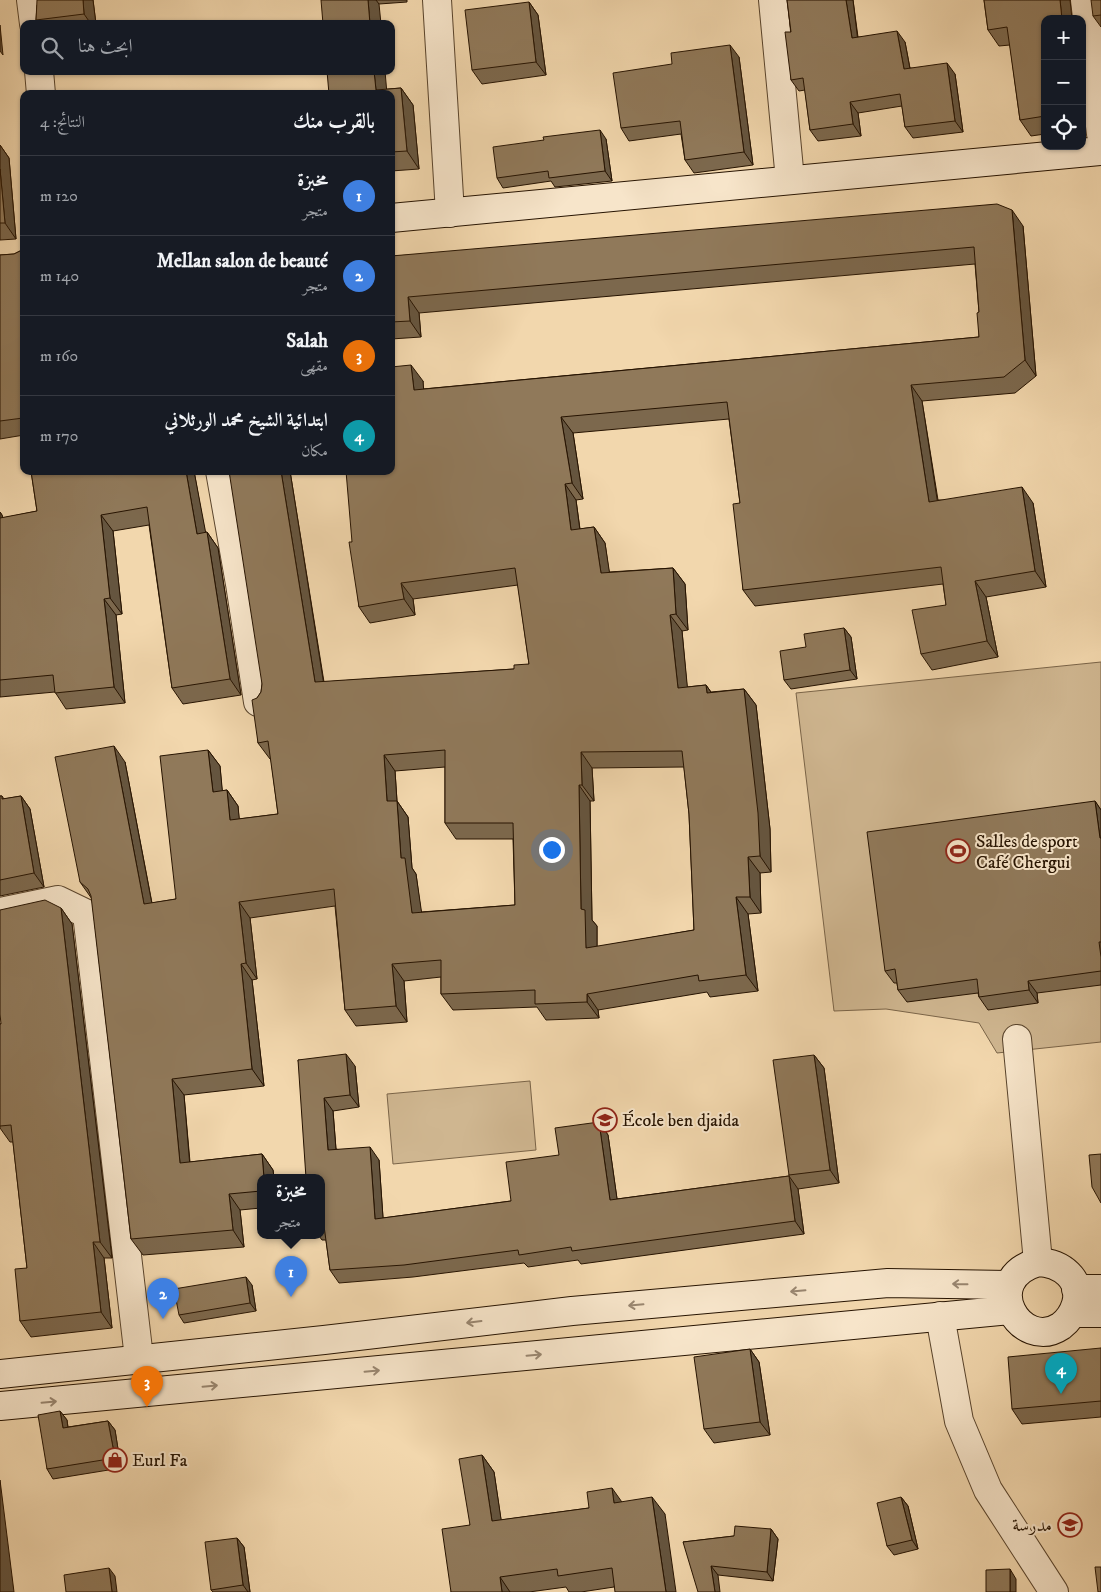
<!DOCTYPE html>
<html lang="ar">
<head>
<meta charset="utf-8">
<style>
  body { margin:0; font-family:"IM FELL DW Pica",Amiri,serif; background:#242831; color:#f1f3f6; direction:rtl }
  .controls { position:absolute; right:15px; top:15px; display:grid; overflow:hidden; border-radius:10px; box-shadow:0 1px 4px #0004 }
  .controls button { width:45px; height:45px; display:grid; place-items:center; padding:0; border:0; border-bottom:1px solid #363941; background:#171b24; color:#f1f3f6; font:25px sans-serif }
  .you { position:absolute; left:551px; top:849px; width:18px; height:18px; margin:-12px; border:4px solid #fff; border-radius:50%; background:#1a73e8; box-shadow:0 0 0 8px #1a73e833 }
  .badge { display:grid; place-items:center; width:32px; height:32px; border-radius:50%; background:#ea580c; color:#fff; font-size:16px; font-weight:700 }
  .pin { position:absolute; translate:-50% -41px; filter:drop-shadow(0 1px 2px #0008) }
  .pin::after { content:''; position:absolute; top:26px; width:18px; height:15px; background:inherit; clip-path:polygon(0 0,100% 0,50% 100%) }
  .popup { position:absolute; left:257px; top:1174px; width:68px; height:65px; box-sizing:border-box; display:grid; place-content:center; border-radius:10px; background:#171b24; filter:drop-shadow(0 1px 4px #0005); font-size:16px; white-space:nowrap; color:#9ea1a6 }
  .popup b { font-size:19px; color:#f1f3f6 }
  .popup::after { content:''; position:absolute; left:50%; top:100%; margin-left:-10px; border:10px solid transparent; border-top-color:#171b24 }
  .list { margin:0; padding:0; list-style:none }
  h2 { display:flex; justify-content:space-between; align-items:center; height:65px; margin:0; padding:0 20px; font-size:21px }
  h2 small { font-size:16px; font-weight:400; color:#9ea1a6 }
  .list li { display:grid; grid-template-columns:32px 1fr auto; gap:15px; align-items:center; box-sizing:border-box; height:80px; padding:0 20px; border-top:1px solid #363941 }
  .list b { display:block; font-size:19px; white-space:nowrap }
  .list p { margin:0; font-size:16px; white-space:nowrap; color:#9ea1a6 }
  .list em { font-size:16px; font-style:normal; color:#9ea1a6 }
  .icon { flex:none; width:28px; height:28px; fill:none; stroke:currentColor; stroke-width:2; stroke-linecap:round; stroke-linejoin:round }
  .map { position:relative; flex:none; width:1101px; height:1592px; overflow:hidden; direction:ltr }
  .search { position:absolute; background:#171b24; box-shadow:0 1px 4px #0004; left:20px; top:20px; width:375px; height:55px; display:flex; align-items:center; gap:12px; box-sizing:border-box; padding:0 18px; border-radius:10px; color:#9ea1a6; font-size:19px }
  .panel { position:absolute; background:#171b24; box-shadow:0 1px 4px #0004; left:20px; top:90px; width:375px; height:385px; border-radius:10px; direction:rtl }
  .map>svg:first-child { display:block }
  .green { fill:#cfb690; stroke:#7a6448 }
  .lines { fill:none; stroke-linecap:round; stroke-linejoin:round }
  .street-casing { stroke:#59442c; stroke-width:30 }
  .secondary-casing { stroke:#261301; stroke-width:30 }
  .street { stroke:#f7e5ca; stroke-width:28 }
  .secondary { stroke:#f7e5ca; stroke-width:28 }
  .wall { fill:#7c684d; stroke:#261301; fill-rule:evenodd }
  .shaded-wall { fill:#65553f; stroke:#261301 }
  .building { fill:#90795a; stroke:#261301; fill-rule:evenodd }
  .oneway { stroke:#998670 }
  .labels { text-anchor:middle; stroke-width:4; stroke-linejoin:round; paint-order:stroke }
  .poi-label { font-size:18px; fill:#261301; stroke:#f7e5ca; text-anchor:start }
</style>
</head>
<body>
<div class="map">
<svg width="1101" height="1592" viewBox="0 0 1101 1592">
  <rect width="100%" height="100%" fill="#f2d7ad"/>
  <filter id="stains"><feTurbulence type="fractalNoise" baseFrequency=".004" numOctaves="4"/><feColorMatrix values="0 0 0 0 .2 0 0 0 0 .09 0 0 0 0 .02 0 0 0 .5 -.17"/></filter>
  <radialGradient id="worn" r=".72"><stop offset=".6" stop-color="#630" stop-opacity="0"/><stop offset="1" stop-color="#630" stop-opacity=".3"/></radialGradient>
  <g class="green">
    <path d="M1101,662v380l-104,11 -18,-30 -93,-14 -52,2 -38,-318z"/>
    <path d="M530,1081l6,69 -143,14 -6,-70z"/>
  </g>
  <g class="lines">
    <g class="street-casing">
      <g id="street">
        <path d="M31,0l3,24"/>
        <path d="M437,0l13,213"/>
        <path d="M773,0l17,180"/>
        <path d="M1085,0l16,134"/>
        <path d="M39,71l2,23"/>
        <path d="M220,471l20,113 18,118"/>
        <path d="M0,912l58,-12 29,14 52,444"/>
        <path d="M1017,1039l21,223"/>
        <path d="M940,1316l19,105 29,69 66,102"/>
      </g>
    </g>
    <g class="secondary-casing">
      <g id="secondary">
        <path d="M391,218l710,-67"/>
        <path d="M1038,1262c23,1 45,17 38,42 -3,10 -7,16 -15,22 -40,27 -84,-46 -23,-64z"/>
        <path d="M1076,1289h25"/>
        <path d="M1073,1313h28"/>
        <path d="M0,1374l324,-34 248,-29 316,-28 120,2"/>
        <path d="M0,1406l1010,-96"/>
      </g>
    </g>
    <use href="#street" class="street"/>
    <use href="#secondary" class="secondary"/>
  </g>
  <g class="wall">
    <path d="M93,0l3,24h-57l-3,-4 1,-15z"/>
    <path d="M321,0h86v2l-28,2z"/>
    <path d="M787,0h66l5,37 47,5 5,26 45,6 8,58 -50,6 -8,-11 -3,-21 -44,7 3,23 -43,5 -8,-11 -5,-40 -6,1 -8,-11v-48z"/>
    <path d="M984,0h86l-1,2 -24,17v115l-14,2 -11,-16 -10,-75 -11,1 -11,-16z"/>
    <path d="M1101,0v27l-8,-11z"/>
    <path d="M529,2l9,13 8,60 -64,9 -10,-14z"/>
    <path d="M739,57l14,108 -59,8 -9,-13 -4,-26 -52,7 -8,-13z"/>
    <path d="M401,88l12,17 6,64 -28,2v-77h-62z"/>
    <path d="M606,139l6,42 -57,6 -4,-6 -48,7 -6,-10 47,-38z"/>
    <path d="M0,145l9,13 7,81 -16,1z"/>
    <path d="M1023,226l13,150 -21,17 -93,8 16,99 95,3 13,84 -60,10 12,60 -66,13 -11,-16 25,-49 -3,-21 -188,22 -12,-16 -3,-87 -11,-84 -156,14 10,66 -7,1 4,29 14,-2 11,16 4,29 64,-4 12,16 3,46 -6,1 5,56 19,-2 5,7 33,-3 12,16 14,124 1,43 -11,1 1,40 -13,1 10,77 -48,6 -3,-5 -109,18 1,8 -53,2 -9,-13 -84,3 -12,-16v-17l-37,4 3,41 -51,4 -11,-16 -10,-104 -85,12 7,61 -5,1 12,106 -80,9 6,67 72,-8 11,16 1,8h-13v30l-21,2 4,37 -101,8 -12,-16 -39,-340 -12,-17 45,-120 27,141 24,-4 32,-149 12,16 2,25 5,-1 11,16 1,13 39,-5 -7,-55h-1l-12,-16 -1,-45 4,-6 29,-221 34,211 190,-13 15,-5 -11,-79 -105,14 2,16 -45,8 -11,-16 -7,-65 39,-71 32,-90v8l556,-52v-25l-4,-48 -556,49 2,24 -30,2v-83zM445,767v56l11,16h57l2,66 -94,7 -5,-38 -4,-6 -4,-51 -11,-16 -2,-30zM684,767l5,47 5,116 -97,17v-21l-5,-6 -2,-119h4l-2,-33z"/>
    <path d="M24,248v187l-24,4v-184l14,-1 8,-4z"/>
    <path d="M31,471h163l11,62 2,-1 11,16 23,147 -58,9 -11,-16 -23,-163 -36,6 9,83 -6,1 9,88 -59,6 -11,-17 -55,5v-185l2,3 1,3 34,-7z"/>
    <path d="M844,628l7,9 6,42 -66,10 -7,-9 22,-33z"/>
    <path d="M0,796h2l2,3 17,-3 9,13 14,78 -44,9z"/>
    <path d="M1095,801l6,9v175l-64,8 1,10 -50,7 -9,-13 -1,-4 -71,9 -9,-12 -1,-7h-3l-9,-12z"/>
    <path d="M61,908l11,16 40,334h-8l8,70 -81,9 -11,-16 7,-53 -14,-126h-3l-10,-14v-104h1z"/>
    <path d="M814,1055l10,13 15,115 -41,6 6,45 -223,30 -3,-4 -50,7 -4,-4 -111,14 -74,6 -9,-13 -4,-30h-4l-3,-4h2v-58l-23,-118 57,6 4,41 -26,4 3,38 43,11 4,58 128,-17 48,-46 40,-33 9,13 9,64 172,-23v-1z"/>
    <path d="M252,1285l4,26 -72,12 -5,-8z"/>
    <path d="M1101,1348v69l-79,7 -10,-15z"/>
    <path d="M750,1349l9,13 11,73 -56,8 -10,-14z"/>
    <path d="M60,1411l7,9 1,7 40,-6 7,9 6,38 -68,11 -6,-10z"/>
    <path d="M482,1455l12,17 7,48 88,-12 32,-6 44,12 -51,73 -33,5h-12l-3,-5 -37,5h-78l19,-67z"/>
    <path d="M901,1497l7,9 10,43 -24,6 -7,-9z"/>
    <path d="M771,1529l7,10 -5,42 -55,-6 -35,-33 51,-6z"/>
    <path d="M237,1538l7,9 6,45h-37l-2,-2z"/>
  </g>
  <g class="shaded-wall">
    <path d="M83,0h10l3,24h-5l-7,-10z"/>
    <path d="M368,0h8l3,4 2,20h-11z"/>
    <path d="M846,0h7l6,50 -7,-12z"/>
    <path d="M1060,0h10l2,19h-10z"/>
    <path d="M529,2l9,13 8,60 -10,-13z"/>
    <path d="M0,25l3,30 -3,-4z"/>
    <path d="M897,31l8,11 7,38 -8,-11z"/>
    <path d="M730,45l9,12 14,108 -9,-13z"/>
    <path d="M947,63l8,11 8,58 -8,-11z"/>
    <path d="M374,71h11l2,23 -11,-4z"/>
    <path d="M401,88l12,17 6,64 -12,-18z"/>
    <path d="M850,102l8,11 3,23 -8,-12z"/>
    <path d="M600,130l6,9 6,42 -7,-10z"/>
    <path d="M0,145l9,13 7,81 -11,-16 -5,-54z"/>
    <path d="M1012,210l11,16 13,150 -11,-16z"/>
    <path d="M408,297l11,16 2,24 -11,-16z"/>
    <path d="M411,365l12,16 2,25 -11,-16z"/>
    <path d="M911,385l11,16 18,117 -11,-16z"/>
    <path d="M561,417l12,16 10,66 -11,-16z"/>
    <path d="M186,471h8l15,79 -12,-16z"/>
    <path d="M281,471h9l36,227 -11,-16z"/>
    <path d="M565,484l11,16 6,46 -11,-16z"/>
    <path d="M1022,487l11,16 13,84 -11,-16z"/>
    <path d="M0,512l2,3 4,20 -6,-9z"/>
    <path d="M101,515l12,16 9,83 -12,-16z"/>
    <path d="M594,527l11,16 7,46 -11,-16z"/>
    <path d="M207,532l11,16 23,147 -11,-16z"/>
    <path d="M673,568l12,16 3,46 -12,-16z"/>
    <path d="M975,581l11,16 12,60 -11,-16z"/>
    <path d="M401,583l12,16 2,16 -11,-16z"/>
    <path d="M104,599l12,16 9,88 -11,-16z"/>
    <path d="M670,615l12,16 7,73 -11,-16z"/>
    <path d="M844,628l7,9 6,42 -7,-9z"/>
    <path d="M706,685l11,16 -10,-8z"/>
    <path d="M744,689l12,16 14,124 1,43 -11,-16z"/>
    <path d="M114,746l11,16 30,158 -11,-16z"/>
    <path d="M208,750l12,16 4,42 -11,-16z"/>
    <path d="M581,752l11,16 2,33 -12,-16z"/>
    <path d="M384,755l11,16 3,46 -11,-16z"/>
    <path d="M579,785l11,16 2,119 5,6v38l-11,-16 -5,-39z"/>
    <path d="M227,790l11,16 3,30 -11,-16z"/>
    <path d="M21,796l9,13 14,78 -10,-14z"/>
    <path d="M397,801l11,16 4,51 4,6 8,55 -12,-16 -11,-55z"/>
    <path d="M1095,801l6,9v30l-1,-2z"/>
    <path d="M748,857l12,16 1,40 -11,-16z"/>
    <path d="M736,897l12,17 10,77 -12,-16z"/>
    <path d="M239,902l11,16 7,61 -11,-16z"/>
    <path d="M61,908l11,16 40,334 -12,-16z"/>
    <path d="M241,964l11,16 12,106 -12,-17z"/>
    <path d="M392,964l12,17 3,41 -11,-16z"/>
    <path d="M1028,981l9,12 1,10 -9,-13z"/>
    <path d="M587,994l11,16 1,8 -12,-16z"/>
    <path d="M346,1054l9,12 4,41 -9,-12z"/>
    <path d="M814,1055l10,13 15,115 -9,-13z"/>
    <path d="M172,1079l12,16 7,84 -11,-16z"/>
    <path d="M324,1098l9,13 4,52 -9,-13z"/>
    <path d="M599,1122l9,13 11,78 -9,-13z"/>
    <path d="M370,1147l9,13 5,72 -9,-13z"/>
    <path d="M262,1154l11,16 1,8h-10z"/>
    <path d="M789,1176l9,13 6,45 -9,-13z"/>
    <path d="M229,1194l11,16 4,37 -11,-17z"/>
    <path d="M93,1242l11,16 8,70 -11,-16z"/>
    <path d="M246,1277l6,8 4,26 -6,-8z"/>
    <path d="M750,1349l9,13 11,73 -10,-13z"/>
    <path d="M60,1411l7,9 2,17 -6,-9z"/>
    <path d="M108,1421l7,9 6,38 -6,-10z"/>
    <path d="M482,1455l12,17 10,67 -12,-18z"/>
    <path d="M0,1480l14,112h-14z"/>
    <path d="M612,1488l12,17 -10,-2z"/>
    <path d="M652,1497l13,17 11,78h-10z"/>
    <path d="M901,1497l7,9 10,43 -6,-9z"/>
    <path d="M771,1529l7,10 -5,42 -6,-9z"/>
    <path d="M237,1538l7,9 6,45h-2l-5,-7z"/>
    <path d="M711,1566l7,9 2,17h-5z"/>
    <path d="M109,1568l6,8 2,16h-5z"/>
    <path d="M1010,1569l6,10v13h-6z"/>
    <path d="M500,1577l10,15h-8z"/>
  </g>
  <g class="building">
    <path d="M37,0h46l1,14 -48,6z"/>
    <path d="M321,0h47l2,24h-47z"/>
    <path d="M787,0h59l6,38 45,-7 7,38 43,-6 8,58 -50,6 -5,-33 -50,8 3,22 -43,6 -7,-52 -12,2 -6,-48h6z"/>
    <path d="M984,0h76l2,19h-17v3h-1l1,6v88l-25,4 -13,-93 -19,3z"/>
    <path d="M1091,0h10v15l-8,1z"/>
    <path d="M529,2l7,60 -64,8 -7,-60z"/>
    <path d="M730,45l14,107 -59,8 -5,-39 -59,7 -8,-55 59,-9 -1,-11z"/>
    <path d="M327,71h47l2,19 25,-2 6,63 -16,1v-58h-39v-1l-23,1z"/>
    <path d="M600,130l5,41 -56,7 -1,-7 -51,7 -4,-31 51,-7 -1,-3z"/>
    <path d="M0,169l5,54h-5z"/>
    <path d="M997,204l15,6 13,150 -21,17 -93,8 18,117 93,-15 13,84 -60,10 12,60 -66,13 -9,-44 34,-5 -5,-38 -198,23 -10,-86 7,-1 -13,-101 -166,15 11,66 -7,1 6,46 23,-3 7,46 72,-5 3,46 -6,1 8,73 28,-3 1,8 37,-4 14,124 2,43 -12,1 2,40h-14l10,78 -47,6 -1,-6 -111,19v8l-52,2v-14l-94,4v-34l-49,4 4,42 -51,4 -11,-121 -95,13 7,61 -5,1 11,105 -80,10 8,84 82,-9 2,24h-3v13l-32,3 4,36 -102,9 -40,-343 -3,-7 -8,-7 -25,-125 59,-11 30,158 32,-5 -16,-143 48,-6 5,42 14,-2 3,30 48,-6 -10,-73 -10,2 -6,-43 5,-2 4,-6 1,-8 -33,-213h52l34,211 199,-13v-4l15,-1 -14,-96 -114,15 3,16 -45,8 -10,-65h3l-6,-71h45v-104l20,-2 3,25 565,-53 -2,-24 2,-1 -5,-65 -566,50 2,24 -19,1v-66zM445,750v73h68l2,82 -103,8 -7,-55h-4l-4,-57h-10l-3,-46zM682,751l7,63 5,116 -108,18 -1,-38 -4,-1 -2,-124h3l-1,-33z"/>
    <path d="M24,248v177l-1,-7 -23,3v-166l14,-1 8,-4z"/>
    <path d="M31,471h155l11,63 10,-2 23,147 -58,9 -25,-181 -46,8 9,83 -6,1 10,88 -59,6 -2,-18 -53,5v-162l37,-7z"/>
    <path d="M844,628l6,42 -66,10 -4,-29 26,-4 -2,-13z"/>
    <path d="M0,796h2v3l19,-3 13,77 -34,7z"/>
    <path d="M1095,801l5,37h1v104h-2l2,15v14l-73,10 1,9 -50,7 -2,-18 -79,11 -3,-21 -10,2 -18,-139z"/>
    <path d="M45,900l16,8 39,334h-7l8,70 -81,9 -5,-52 12,-1 -16,-143 -11,1v-102h1l-1,-10v-104z"/>
    <path d="M346,1054l4,41 -26,3 4,52 42,-3 5,72 136,-18 -5,-39 53,-7 -4,-27 44,-6 11,78 179,-24 6,45 -223,30 -1,-4 -52,8 -1,-5 -114,15 -74,5 -6,-44h-3v-48h-15l-8,-118z"/>
    <path d="M814,1055l16,115 -41,5 -16,-115z"/>
    <path d="M1101,1154v49l-9,-16 -3,-32z"/>
    <path d="M246,1277l4,26 -71,12 -5,-26z"/>
    <path d="M1101,1348v53l-89,8 -4,-52z"/>
    <path d="M750,1349l10,73 -56,7 -10,-72z"/>
    <path d="M60,1411l3,17 45,-7 7,37 -68,11 -9,-54z"/>
    <path d="M482,1455l10,66 97,-13 -2,-16 25,-4 2,15 38,-6 14,95h-51l-3,-24 -54,8 -1,-7 -57,8 2,15h-51l-9,-63 28,-4 -11,-66z"/>
    <path d="M901,1497l11,43 -25,6 -10,-43z"/>
    <path d="M735,1526l36,3 -4,43 -56,-6 4,26h-17l-15,-50 51,-6z"/>
    <path d="M237,1538l6,47 -32,5 -6,-48z"/>
    <path d="M1095,1567h6v25h-3z"/>
    <path d="M109,1568l3,24h-46l-2,-17z"/>
    <path d="M1010,1569v23h-24v-22z"/>
  </g>
  <defs><path id="oneway-shaft" d="M-6 0H5M1.5-3L5.5 0L1.5 3" fill="none" stroke-width="1.6" stroke-linecap="round" stroke-linejoin="round" transform="scale(1.25)"/></defs>
  <g class="oneway">
    <use href="#oneway-shaft" transform="translate(960 1284) rotate(-179)"/>
    <use href="#oneway-shaft" transform="translate(798 1291) rotate(175)"/>
    <use href="#oneway-shaft" transform="translate(636 1305) rotate(175)"/>
    <use href="#oneway-shaft" transform="translate(474 1322) rotate(173)"/>
    <use href="#oneway-shaft" transform="translate(534 1355) rotate(-5)"/>
    <use href="#oneway-shaft" transform="translate(372 1371) rotate(-5)"/>
    <use href="#oneway-shaft" transform="translate(210 1386) rotate(-5)"/>
    <use href="#oneway-shaft" transform="translate(49 1402) rotate(-5)"/>
  </g>
  <defs>
    <g id="stadium-ring" transform="scale(1.25)"><circle r="9.5" fill="#f7e5ca" stroke="#8f2418" stroke-width="1.5"/><path d="M0-5a6.5 5 0 1 0 0 10a6.5 5 0 1 0 0-10ZM-3.5-1.8h7v3.6h-7Z" fill="#8f2418"/></g>
    <g id="school-ring" transform="scale(1.25)"><circle r="9.5" fill="#f7e5ca" stroke="#8f2418" stroke-width="1.5"/><path d="M0-5L7-2L0 1L-7-2ZM-4 1L0 2.5L4 1V4Q0 6-4 4Z" fill="#8f2418"/></g>
    <g id="shop-ring" transform="scale(1.25)"><circle r="9.5" fill="#f7e5ca" stroke="#8f2418" stroke-width="1.5"/><path d="M-5-2.5h2.3a2.7 3.5 0 0 1 5.4 0H5L5.5 6h-11ZM-1.5-2.5h3a1.5 2.3 0 0 0-3 0Z" fill="#8f2418"/></g>
  </defs>
  <g fill-rule="evenodd">
    <use href="#stadium-ring" x="958" y="851"/>
    <use href="#school-ring" x="605" y="1120"/>
    <use href="#shop-ring" x="115" y="1460"/>
    <use href="#school-ring" x="1070" y="1525"/>
  </g>
  <g class="labels">
    <g class="poi-label">
      <text x="976" y="847">Salles de sport<tspan x="976" dy="21">Café Chergui</tspan></text>
      <text x="622" y="1126">École ben djaida</text>
      <text x="132" y="1466">Eurl Fa</text>
      <text x="1052" y="1531" text-anchor="end">مدرسة</text>
    </g>
  </g>
  <rect width="100%" height="100%" filter="url(#stains)"/>
  <rect width="100%" height="100%" fill="url(#worn)"/>
</svg>
<div class="controls">
<button>+</button>
<button>−</button>
<button><svg class="icon" aria-label="locate" viewBox="0 0 24 24"><circle cx="12" cy="12" r="6"/><path d="M12 2v4M12 18v4M2 12h4M18 12h4"/></svg></button>
</div>
<div class="you"></div>
<div class="pin badge" style="left:291px;top:1297px;background:#3f7fe0">1</div>
<div class="popup"><b>مخبزة</b>متجر</div>
<div class="pin badge" style="left:163px;top:1319px;background:#3f7fe0">2</div>
<div class="pin badge" style="left:147px;top:1407px;background:#e8710a">3</div>
<div class="pin badge" style="left:1061px;top:1394px;background:#0f9aa8">4</div>
<div class="search"><svg class="icon" aria-label="search" viewBox="0 0 24 24"><circle cx="10" cy="10" r="6"/><path d="M15 15l6 6"/></svg>ابحث هنا</div>
<section class="panel">
<h2>بالقرب منك<small>النتائج: 4</small></h2>
<ul class="list">
<li><span class="badge" style="background:#3f7fe0">1</span><div><b>مخبزة</b><p>متجر</p></div><em>120 m</em></li>
<li><span class="badge" style="background:#3f7fe0">2</span><div><b>Mellan salon de beauté</b><p>متجر</p></div><em>140 m</em></li>
<li><span class="badge" style="background:#e8710a">3</span><div><b>Salah</b><p>مقهى</p></div><em>160 m</em></li>
<li><span class="badge" style="background:#0f9aa8">4</span><div><b>ابتدائية الشيخ محمد الورثلاني</b><p>مكان</p></div><em>170 m</em></li>
</ul>
</section>
</div>
</body>
</html>
